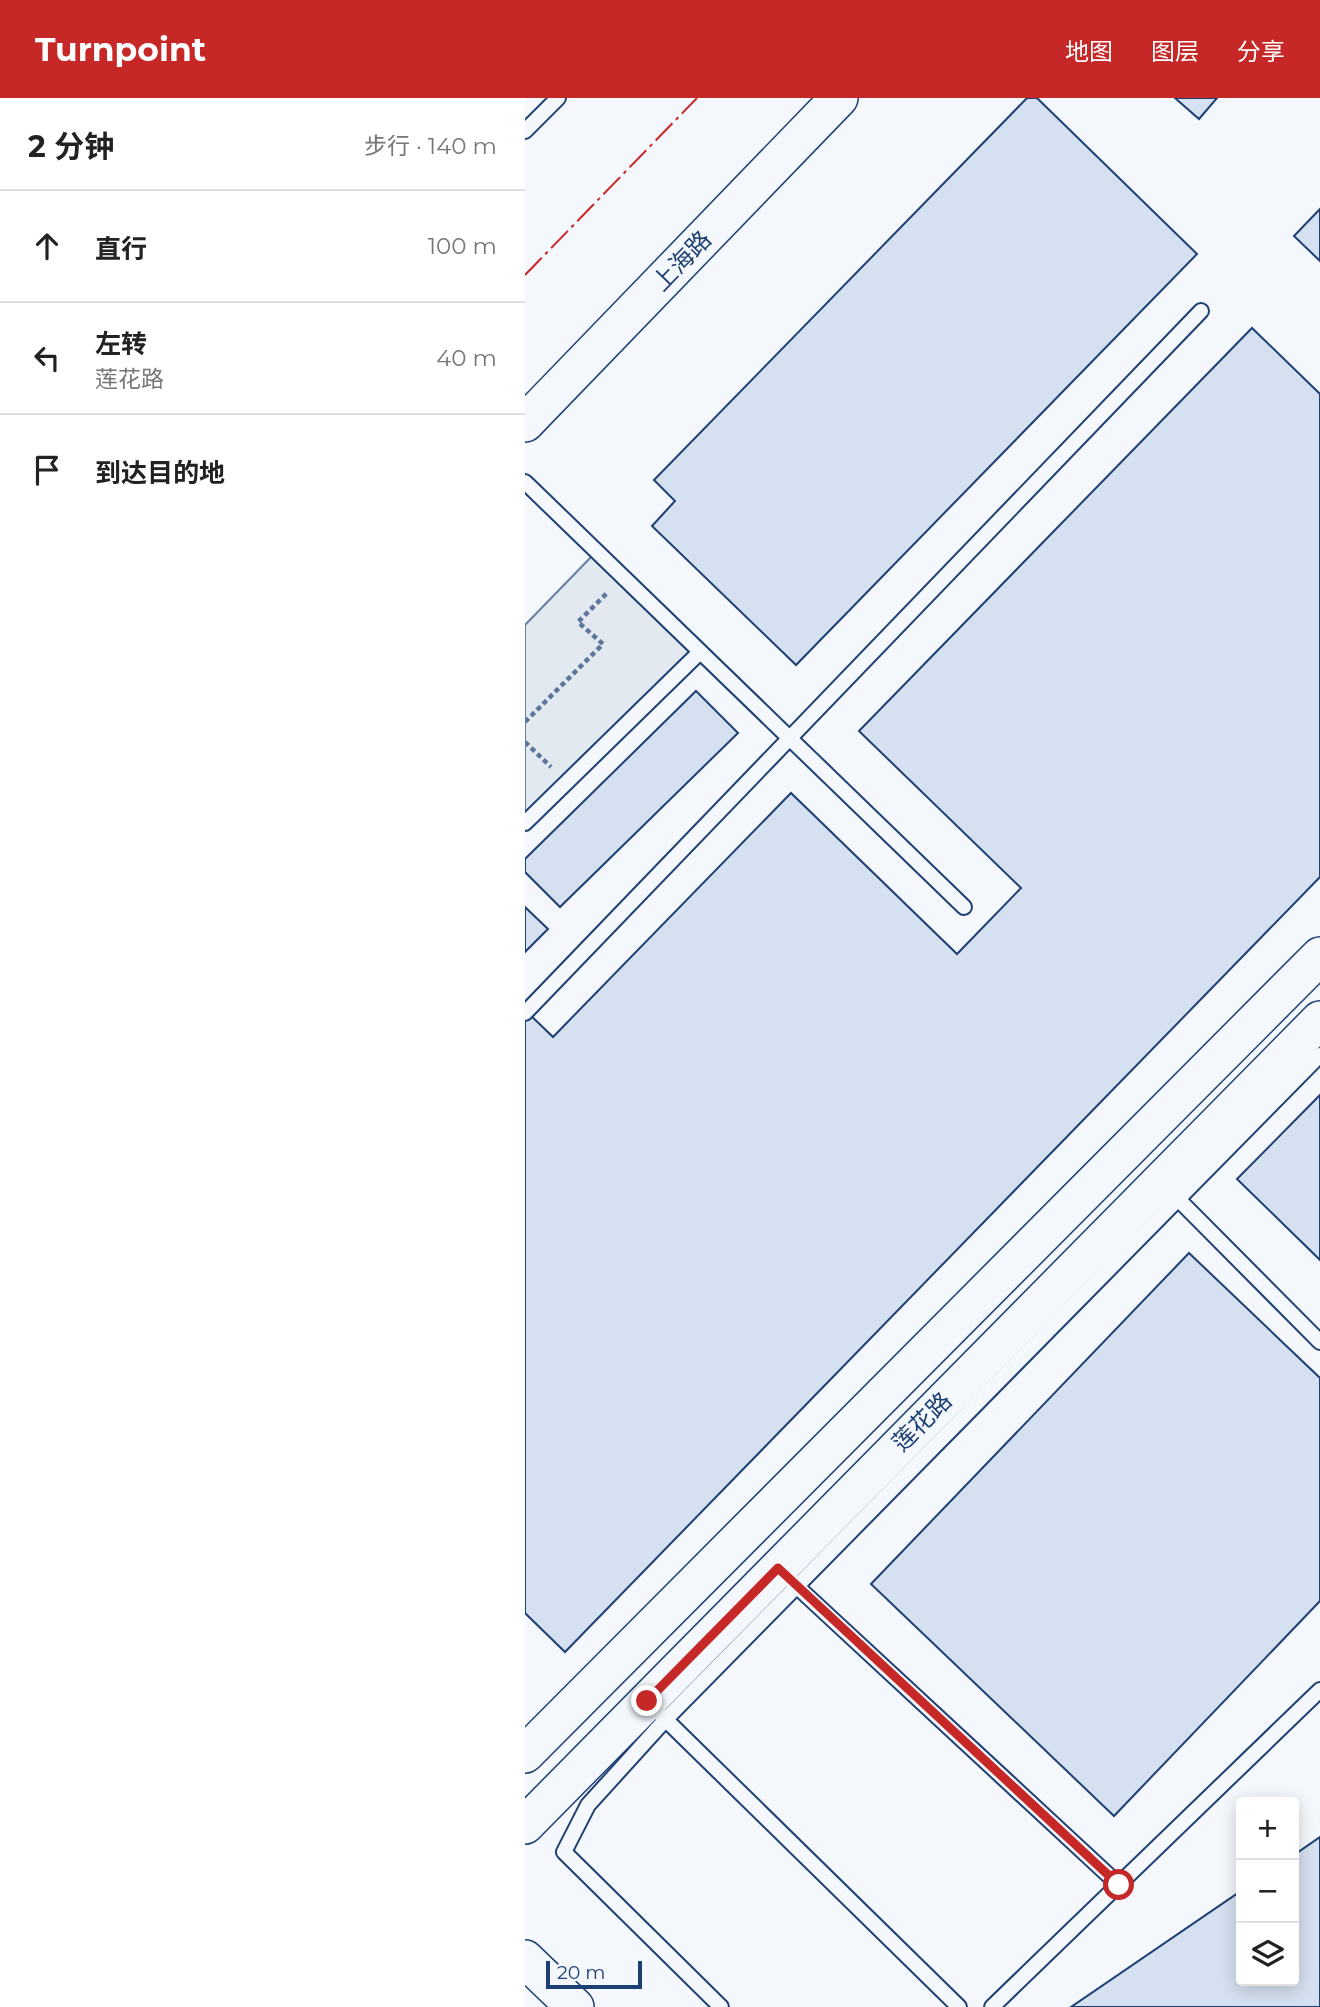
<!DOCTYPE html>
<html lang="zh">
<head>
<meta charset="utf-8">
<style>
  body { margin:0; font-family:Montserrat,"Noto Sans SC",sans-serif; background:#f2f2f2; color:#222 }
  .controls { position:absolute; right:21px; bottom:21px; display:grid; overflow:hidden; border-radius:7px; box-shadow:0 4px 18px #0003 }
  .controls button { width:63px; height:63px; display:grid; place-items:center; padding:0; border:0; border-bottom:2px solid #e0e0e0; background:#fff; color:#222; font:35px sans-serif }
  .scale { position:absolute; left:21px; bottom:18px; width:96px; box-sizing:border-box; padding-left:7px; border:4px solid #1d3f73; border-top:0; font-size:19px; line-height:24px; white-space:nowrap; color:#1d3f73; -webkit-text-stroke:5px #f4f7fb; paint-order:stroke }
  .stop { position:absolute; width:21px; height:21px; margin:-16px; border:5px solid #c62828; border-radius:50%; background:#fff }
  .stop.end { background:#c62828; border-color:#fff; box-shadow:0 2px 7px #0008 }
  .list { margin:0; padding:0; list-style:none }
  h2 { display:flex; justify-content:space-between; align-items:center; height:91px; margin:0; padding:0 28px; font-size:30px }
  h2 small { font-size:23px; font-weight:400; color:#767676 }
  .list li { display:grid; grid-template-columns:46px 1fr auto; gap:21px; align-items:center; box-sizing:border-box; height:112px; padding:0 28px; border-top:2px solid #e0e0e0 }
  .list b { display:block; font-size:26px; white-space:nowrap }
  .list p { margin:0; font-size:23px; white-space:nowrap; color:#767676 }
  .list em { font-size:23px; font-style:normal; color:#767676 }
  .icon { flex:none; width:38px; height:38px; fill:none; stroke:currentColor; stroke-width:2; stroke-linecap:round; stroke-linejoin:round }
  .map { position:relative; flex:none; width:795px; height:1909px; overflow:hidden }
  header { display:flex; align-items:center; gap:42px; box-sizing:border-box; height:98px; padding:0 35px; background:#c62828; color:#fff }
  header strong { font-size:33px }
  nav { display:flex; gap:38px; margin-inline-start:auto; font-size:24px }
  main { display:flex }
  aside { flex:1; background:#fff }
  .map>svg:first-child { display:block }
  .green { fill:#e3e9f0; stroke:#687fa3; stroke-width:2 }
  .building { fill:#d5e0f0; stroke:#1d3f73; stroke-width:2 }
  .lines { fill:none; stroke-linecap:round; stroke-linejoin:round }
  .service-casing { stroke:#1d3f73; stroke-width:18 }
  .tertiary-casing { stroke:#1d3f73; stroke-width:40 }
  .path { stroke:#5e769c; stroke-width:4.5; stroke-dasharray:5 3.5; stroke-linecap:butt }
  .service { stroke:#f4f7fb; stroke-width:14 }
  .tertiary { stroke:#f4f7fb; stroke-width:37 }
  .power { stroke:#c62828; stroke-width:2; stroke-dasharray:24 5 3.5 5; stroke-linecap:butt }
  .route { stroke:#c62828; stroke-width:9 }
  .labels { text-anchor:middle; stroke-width:5; stroke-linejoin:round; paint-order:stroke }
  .street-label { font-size:24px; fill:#1d3f73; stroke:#f4f7fb }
</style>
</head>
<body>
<header>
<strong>Turnpoint</strong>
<nav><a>地图</a><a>图层</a><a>分享</a></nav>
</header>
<main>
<aside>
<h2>2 分钟<small>步行 · 140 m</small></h2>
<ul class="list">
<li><svg class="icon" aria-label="ahead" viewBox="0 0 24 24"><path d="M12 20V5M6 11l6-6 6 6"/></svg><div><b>直行</b></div><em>100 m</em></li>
<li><svg class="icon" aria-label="left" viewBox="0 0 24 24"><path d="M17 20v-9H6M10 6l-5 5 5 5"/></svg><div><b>左转</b><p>莲花路</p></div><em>40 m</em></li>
<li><svg class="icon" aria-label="arrive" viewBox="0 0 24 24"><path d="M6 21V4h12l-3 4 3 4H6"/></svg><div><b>到达目的地</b></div></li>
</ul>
</aside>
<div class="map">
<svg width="795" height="1909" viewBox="0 0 795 1909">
  <rect width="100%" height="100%" fill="#f4f7fb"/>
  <path class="green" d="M71,454l104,100 -175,171v-198z"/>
  <g class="building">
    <path d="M502,0h10l160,156 -401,411 -144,-139 23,-25 -21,-21z"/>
    <path d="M650,0h42l-18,21z"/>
    <path d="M795,111v52l-26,-25z"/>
    <path d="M727,230l68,66v483l-755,775 -40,-39v-603l28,27 238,-244 166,161 64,-66 -162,-157z"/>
    <path d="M171,593l42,42 -178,174 -35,-35v-13z"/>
    <path d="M0,809l23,22 -23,23z"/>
    <path d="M795,997v165l-83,-81z"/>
    <path d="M664,1155l131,125v223l-206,215 -243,-232z"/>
    <path d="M795,1739v170h-249l170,-116v90h53v-126z"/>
  </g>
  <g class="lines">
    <g class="service-casing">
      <g id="service">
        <path d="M0,33l33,-33"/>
        <path d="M0,384l439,425"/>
        <path d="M0,725l175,-171"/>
        <path d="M0,915l676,-702"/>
        <path d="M648,1096l147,148"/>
        <path d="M266,1483l328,304"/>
        <path d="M135,1616l299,293"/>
        <path d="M196,1909l-157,-155 24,-47 78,-86 654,-664"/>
        <path d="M467,1909l328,-317"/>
      </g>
    </g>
    <g class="tertiary-casing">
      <g id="tertiary">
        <path d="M0,325l314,-325"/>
        <path d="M0,1656l795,-798"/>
        <path d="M0,1727l795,-805"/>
        <path d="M0,1861l50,48"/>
      </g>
    </g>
    <g class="path">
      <path d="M0,624l78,-78 -25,-22 29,-29"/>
      <path d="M0,644l26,25"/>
    </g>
    <use href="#service" class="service"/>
    <use href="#tertiary" class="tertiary"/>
    <path class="power" d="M0,177l172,-177"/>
  </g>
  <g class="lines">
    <path class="route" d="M122,1603l131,-133 341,317"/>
  </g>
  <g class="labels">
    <g class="street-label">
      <text transform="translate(157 163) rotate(-46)" y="8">上海路</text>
      <text transform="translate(397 1324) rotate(-45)" y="8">莲花路</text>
    </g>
  </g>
</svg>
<div class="controls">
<button>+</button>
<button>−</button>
<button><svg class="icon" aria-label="layers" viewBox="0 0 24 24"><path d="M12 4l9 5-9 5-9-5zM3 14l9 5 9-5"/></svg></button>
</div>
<div class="scale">20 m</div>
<div class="stop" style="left:594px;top:1787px"></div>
<div class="stop end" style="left:122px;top:1603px"></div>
</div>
</main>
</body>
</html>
